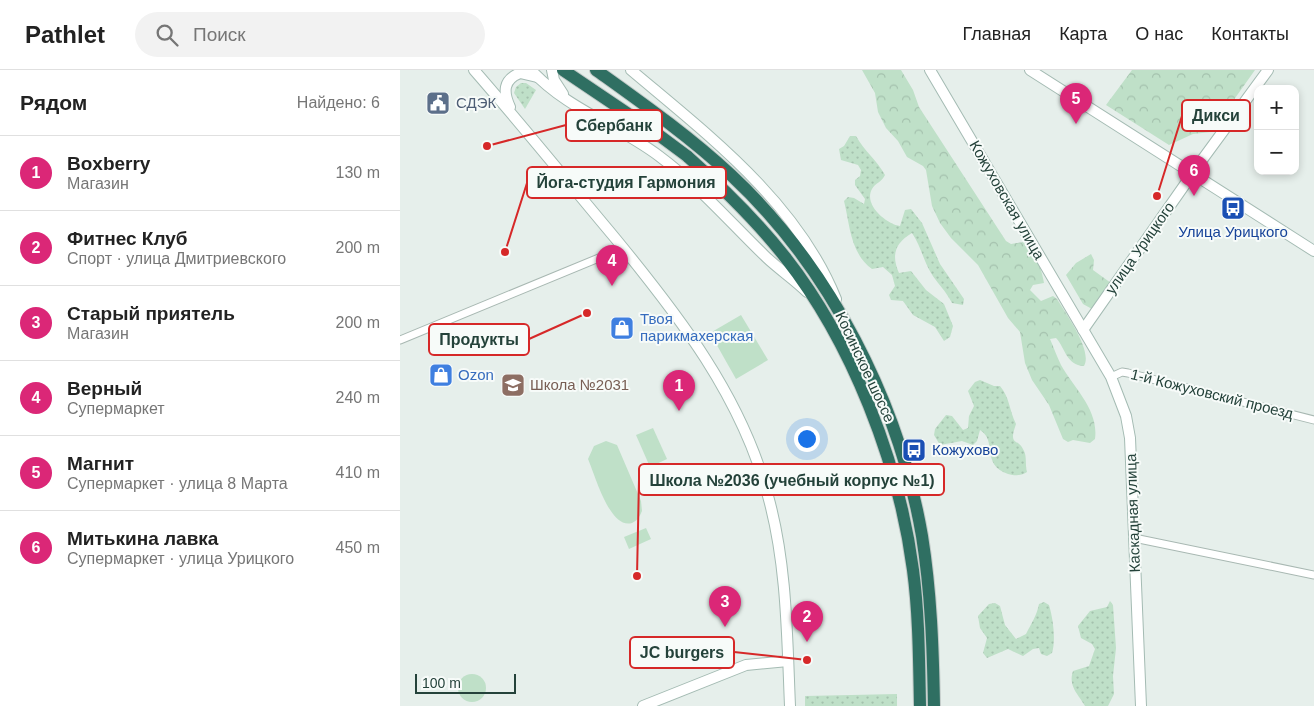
<!DOCTYPE html>
<html lang="ru">
<head>
<meta charset="utf-8">
<style>
  body { margin:0; font-family:Arial,sans-serif; background:#f2f2f2; color:#222 }
  .controls { position:absolute; right:15px; top:15px; display:grid; overflow:hidden; border-radius:10px; box-shadow:0 2px 8px #0003 }
  .controls button { width:45px; height:45px; display:grid; place-items:center; padding:0; border:0; border-bottom:1px solid #e0e0e0; background:#fff; color:#222; font:25px sans-serif }
  .scale { position:absolute; left:15px; bottom:12px; width:101px; box-sizing:border-box; padding-left:5px; border:2px solid #24423a; border-top:0; font-size:14px; line-height:18px; white-space:nowrap; color:#24423a; -webkit-text-stroke:4px #f7fbf9; paint-order:stroke }
  .you { position:absolute; left:406px; top:368px; width:18px; height:18px; margin:-12px; border:4px solid #fff; border-radius:50%; background:#1a73e8; box-shadow:0 0 0 8px #1a73e833 }
  .badge { display:grid; place-items:center; width:32px; height:32px; border-radius:50%; background:#db2777; color:#fff; font-size:16px; font-weight:700 }
  .pin { position:absolute; translate:-50% -41px; filter:drop-shadow(0 1px 2px #0008) }
  .pin::after { content:''; position:absolute; top:26px; width:18px; height:15px; background:inherit; clip-path:polygon(0 0,100% 0,50% 100%) }
  .list { margin:0; padding:0; list-style:none }
  h2 { display:flex; justify-content:space-between; align-items:center; height:65px; margin:0; padding:0 20px; font-size:21px }
  h2 small { font-size:16px; font-weight:400; color:#767676 }
  .list li { display:grid; grid-template-columns:32px 1fr auto; gap:15px; align-items:center; box-sizing:border-box; height:75px; padding:0 20px; border-top:1px solid #e0e0e0 }
  .list b { display:block; font-size:19px; white-space:nowrap }
  .list p { margin:0; font-size:16px; white-space:nowrap; color:#767676 }
  .list em { font-size:16px; font-style:normal; color:#767676 }
  .icon { flex:none; width:28px; height:28px; fill:none; stroke:currentColor; stroke-width:2; stroke-linecap:round; stroke-linejoin:round }
  .map { position:relative; flex:none; width:914px; height:636px; overflow:hidden }
  header { display:flex; align-items:center; gap:30px; box-sizing:border-box; height:70px; padding:0 25px; background:#fff; border-bottom:1px solid #e0e0e0 }
  header strong { font-size:24px }
  nav { display:flex; gap:28px; margin-inline-start:auto; font-size:18px }
  .search { width:350px; height:45px; background:#f2f2f2; display:flex; align-items:center; gap:12px; box-sizing:border-box; padding:0 18px; border-radius:28px; color:#767676; font-size:19px }
  main { display:flex }
  aside { flex:1; background:#fff }
  .map>svg:first-child { display:block }
  .grass { fill:url(#grass-dots) }
  .forest { fill:url(#forest-crowns) }
  .park { fill:#bfe0c8 }
  .lines { fill:none; stroke-linecap:round; stroke-linejoin:round }
  .street-casing { stroke:#a8b8b2; stroke-width:9 }
  .secondary-casing { stroke:#a4bbb3; stroke-width:12 }
  .highway-casing { stroke:#c2cac8; stroke-width:14 }
  .street { stroke:#fff; stroke-width:7 }
  .secondary { stroke:#fff; stroke-width:10 }
  .highway { stroke:#2f6f62; stroke-width:12 }
  .highway-bridge-casing { stroke:#c2cac8; stroke-width:14; stroke-linecap:butt }
  .highway-bridge { stroke:#2f6f62; stroke-width:12 }
  .labels { text-anchor:middle; stroke-width:4; stroke-linejoin:round; paint-order:stroke }
  .service-label { font-size:15px; fill:#4e5e75; stroke:#f7fbf9; text-anchor:start }
  .street-label { font-size:15px; fill:#24423a; stroke:#f7fbf9 }
  .transit-label { font-size:15px; fill:#164399; stroke:#f7fbf9 }
  .shop-label { font-size:15px; fill:#366cbe; stroke:#f7fbf9; text-anchor:start }
  .education-label { font-size:15px; fill:#785e54; stroke:#f7fbf9; text-anchor:start }
  .leader { fill:none; stroke:#d62828; stroke-width:2 }
  .callout-dot { fill:#d62828; stroke:#f7fbf9; stroke-width:2 }
  .callout { fill:#f7fbf9; stroke:#d62828; stroke-width:2 }
  .callout-label { font-size:16px; text-anchor:middle; font-weight:bold; fill:#24423a }
</style>
</head>
<body>
<header>
<strong>Pathlet</strong>
<div class="search"><svg class="icon" aria-label="search" viewBox="0 0 24 24"><circle cx="10" cy="10" r="6"/><path d="M15 15l6 6"/></svg>Поиск</div>
<nav><a>Главная</a><a>Карта</a><a>О нас</a><a>Контакты</a></nav>
</header>
<main>
<aside>
<h2>Рядом<small>Найдено: 6</small></h2>
<ul class="list">
<li><span class="badge">1</span><div><b>Boxberry</b><p>Магазин</p></div><em>130 m</em></li>
<li><span class="badge">2</span><div><b>Фитнес Клуб</b><p>Спорт · улица Дмитриевского</p></div><em>200 m</em></li>
<li><span class="badge">3</span><div><b>Старый приятель</b><p>Магазин</p></div><em>200 m</em></li>
<li><span class="badge">4</span><div><b>Верный</b><p>Супермаркет</p></div><em>240 m</em></li>
<li><span class="badge">5</span><div><b>Магнит</b><p>Супермаркет · улица 8 Марта</p></div><em>410 m</em></li>
<li><span class="badge">6</span><div><b>Митькина лавка</b><p>Супермаркет · улица Урицкого</p></div><em>450 m</em></li>
</ul>
</aside>
<div class="map">
<svg width="914" height="636" viewBox="0 0 914 636">
  <defs>
    <pattern id="grass-dots" width="8" height="8" patternUnits="userSpaceOnUse" patternTransform="scale(1.25)"><rect width="8" height="8" fill="#bfe0c8"/><path d="M2 2h.1M6 6h.1" fill="none" stroke="#a4c1ad" stroke-width="1.8" stroke-linecap="round"/></pattern>
    <pattern id="forest-crowns" width="20" height="18" patternUnits="userSpaceOnUse" patternTransform="scale(1.25)"><rect width="20" height="18" fill="#bfe0c8"/><path d="M2 6a3 3 0 1 1 6 0M12 15a3 3 0 1 1 6 0" fill="none" stroke="#a4c1ad"/></pattern>
  </defs>
  <rect width="100%" height="100%" fill="#e6efeb"/>
  <g class="grass">
    <path d="M121,13h5l10,7 -11,19 -11,-16 2,-6z"/>
    <path d="M450,66h6c8,15 21,24 29,39 -3,7 -10,8 -13,14 -9,16 15,35 28,37l5,-16 6,-1 11,14 18,41 24,35 -1,6 -11,-2c-6,-12 -15,-20 -21,-30 -8,-13 -10,-27 -19,-40 -17,10 -21,22 -13,40l12,-2 15,19 18,14 9,22 -3,11 -6,4 -9,-14 -22,-12 -10,-14 -12,-1 -2,-5 6,-9 -3,-11 -9,-8 -11,2c-22,-16 -22,-44 -28,-68l4,-4 6,1 10,6 1,-5 -10,-14v-5l5,-4 1,-6 -3,-5 -17,-5 -2,-11 5,-3z"/>
    <path d="M580,310l14,6h6c10,12 9,24 16,38 -8,23 2,13 8,27 3,6 1,14 3,21 -6,4 -12,4 -19,2 -28,-10 -10,-33 -28,-44l-3,11 -4,4 -11,-4 -22,4 -6,-10 1,-6 11,-14 6,1 11,14 5,-2 1,-12 5,-10 -6,-15 7,-9z"/>
    <path d="M710,531l3,4 3,43 -3,28 1,18 -6,12h-23c-7,-12 -17,-20 -12,-35l16,-5 6,-17 -3,-5 -11,-6 -3,-12 12,-15 17,-4z"/>
    <path d="M644,532l5,3c4,13 7,35 3,48l-5,3 -6,-2 -2,-6 -6,1 -10,7 -15,-7 -21,9 -4,-5 4,-15 -7,-10 -2,-12 11,-12 6,-1 5,3 5,19 11,14 10,-5c5,-10 11,-19 13,-30z"/>
    <path d="M497,624v12h-92v-10z"/>
  </g>
  <g class="forest">
    <path d="M462,0h39l12,20 6,17 87,134 5,3 12,-2c12,8 19,28 21,41l-11,2 -3,5 11,11 12,-5 4,3c9,15 36,52 27,67 -18,-1 -18,-17 -28,-28l-6,1c4,9 7,18 11,26 13,23 38,45 34,74l-5,4 -17,-3 -5,2 -5,-3 -14,-34 -17,-25 -7,-17 -5,-31 -12,-14 -30,-53 -27,-27 -11,-15 -8,-17 -6,-36 -3,-4 -16,-9 -9,-16 -12,-13 -8,-16 -3,-19z"/>
    <path d="M732,0h123l-44,62 -18,2 -24,11 -63,-40z"/>
    <path d="M691,184l3,6 -1,10 18,13 -12,20 -7,6 -9,-5 -17,-29 10,-12z"/>
  </g>
  <g class="park">
    <path d="M341,245l27,45 -32,19 -26,-46z"/>
    <path d="M253,358l14,31 -17,8 -14,-32z"/>
    <path d="M206,371l11,4 24,56 1,10c-2,5 -5,10 -10,12 -22,7 -37,-48 -44,-64l6,-13z"/>
    <path d="M246,458l5,11 -22,10 -5,-12z"/>
    <circle cx="72" cy="618" r="14"/>
  </g>
  <g class="lines">
    <g class="street-casing">
      <g id="street">
        <path d="M0,270l223,-92"/>
        <path d="M711,307l11,-5 6,1 186,47"/>
        <path d="M734,468l180,37"/>
      </g>
    </g>
    <g class="secondary-casing">
      <g id="secondary">
        <path d="M74,0c48,55 94,112 141,168 64,78 127,159 153,258 19,68 19,140 22,210"/>
        <path d="M131,0c36,39 87,55 128,86 39,29 70,65 105,99 13,13 30,24 43,37"/>
        <path d="M152,0l2,10 9,14"/>
        <path d="M231,0c77,65 166,132 205,229"/>
        <path d="M530,0l181,307 15,39 4,22 11,268"/>
        <path d="M630,0l284,181"/>
        <path d="M110,37c-7,-15 -7,-27 10,-34l17,4"/>
        <path d="M683,260l119,-170 66,-90"/>
        <path d="M243,636l103,-41 42,-4"/>
      </g>
    </g>
    <g class="highway-casing">
      <g id="highway">
        <path d="M196,0c46,33 93,66 135,105 99,92 168,228 191,361 9,56 11,113 12,170"/>
        <path d="M287,86c36,32 69,64 98,101 67,85 114,206 128,313 6,45 6,91 7,136"/>
      </g>
    </g>
    <use href="#street" class="street"/>
    <use href="#secondary" class="secondary"/>
    <use href="#highway" class="highway"/>
    <g class="highway-bridge-casing">
      <path id="highway-bridge" d="M163,0l89,60 35,26"/>
    </g>
    <use href="#highway-bridge" class="highway-bridge"/>
  </g>
  <defs>
    <g id="civic-square" transform="scale(1.25)"><rect x="-9" y="-9" width="18" height="18" rx="4" fill="#5c6f8a" stroke="#f7fbf9"/><path d="M-.6-6.5H3V-4.5H.6V-3L4-1V1h2V6H-6V1h2V-1L-.6-3ZM-1.2 2.5V6h2.4V2.5Z" fill="#fff"/></g>
    <g id="bus-square" transform="scale(1.25)"><rect x="-9" y="-9" width="18" height="18" rx="4" fill="#1a4fb4" stroke="#f7fbf9"/><path d="M-5-6H5V4H4V6H2V4H-2V6H-4V4H-5ZM-3.5-4V0h7V-4ZM-3.5 1.2v1.5H-2V1.2ZM2 1.2v1.5H3.5V1.2Z" fill="#fff"/></g>
    <g id="shop-square" transform="scale(1.25)"><rect x="-9" y="-9" width="18" height="18" rx="4" fill="#3f7fe0" stroke="#f7fbf9"/><path d="M-5-2.5h2.3a2.7 3.5 0 0 1 5.4 0H5L5.5 6h-11ZM-1.5-2.5h3a1.5 2.3 0 0 0-3 0Z" fill="#fff"/></g>
    <g id="school-square" transform="scale(1.25)"><rect x="-9" y="-9" width="18" height="18" rx="4" fill="#8d6e63" stroke="#f7fbf9"/><path d="M0-5L7-2L0 1L-7-2ZM-4 1L0 2.5L4 1V4Q0 6-4 4Z" fill="#fff"/></g>
  </defs>
  <g fill-rule="evenodd">
    <use href="#civic-square" x="38" y="33"/>
    <use href="#bus-square" x="833" y="138"/>
    <use href="#shop-square" x="222" y="258"/>
    <use href="#shop-square" x="41" y="305"/>
    <use href="#school-square" x="113" y="315"/>
    <use href="#bus-square" x="514" y="380"/>
  </g>
  <g class="labels">
    <g class="service-label">
      <text x="56" y="38">СДЭК</text>
    </g>
    <g class="street-label">
      <text transform="translate(607 130) rotate(60)" y="5">Кожуховская улица</text>
      <text transform="translate(740 178) rotate(-55)" y="5">улица Урицкого</text>
      <text transform="translate(465 297) rotate(65)" y="5">Косинское шоссе</text>
      <text transform="translate(812 324) rotate(14)" y="5">1-й Кожуховский проезд</text>
      <text transform="translate(733 443) rotate(-92)" y="5">Каскадная улица</text>
    </g>
    <g class="transit-label">
      <text x="833" y="167">Улица Урицкого</text>
      <text x="532" y="385" text-anchor="start">Кожухово</text>
    </g>
    <g class="shop-label">
      <text x="240" y="254">Твоя<tspan x="240" dy="17">парикмахерская</tspan></text>
      <text x="58" y="310">Ozon</text>
    </g>
    <g class="education-label">
      <text x="130" y="320">Школа №2031</text>
    </g>
  </g>
  <path class="leader" d="M757 126L782 46M87 76L166 55M105 182L127 113M187 243L129 269M237 506L239 410M407 590L334 582"/>
  <g class="callout-dot">
    <circle cx="757" cy="126" r="5"/>
    <circle cx="87" cy="76" r="5"/>
    <circle cx="105" cy="182" r="5"/>
    <circle cx="187" cy="243" r="5"/>
    <circle cx="237" cy="506" r="5"/>
    <circle cx="407" cy="590" r="5"/>
  </g>
  <g class="callout">
    <rect x="782" y="30" width="68" height="31" rx="5"/>
    <rect x="166" y="40" width="96" height="31" rx="5"/>
    <rect x="127" y="97" width="199" height="31" rx="5"/>
    <rect x="29" y="254" width="100" height="31" rx="5"/>
    <rect x="239" y="394" width="305" height="31" rx="5"/>
    <rect x="230" y="567" width="104" height="31" rx="5"/>
  </g>
  <g class="callout-label">
    <text x="816" y="51">Дикси</text>
    <text x="214" y="61">Сбербанк</text>
    <text x="226" y="118">Йога-студия Гармония</text>
    <text x="79" y="275">Продукты</text>
    <text x="392" y="416">Школа №2036 (учебный корпус №1)</text>
    <text x="282" y="588">JC burgers</text>
  </g>
</svg>
<div class="controls">
<button>+</button>
<button>−</button>
</div>
<div class="scale">100 m</div>
<div class="you"></div>
<div class="pin badge" style="left:279px;top:341px">1</div>
<div class="pin badge" style="left:407px;top:572px">2</div>
<div class="pin badge" style="left:325px;top:557px">3</div>
<div class="pin badge" style="left:212px;top:216px">4</div>
<div class="pin badge" style="left:676px;top:54px">5</div>
<div class="pin badge" style="left:794px;top:126px">6</div>
</div>
</main>
</body>
</html>
